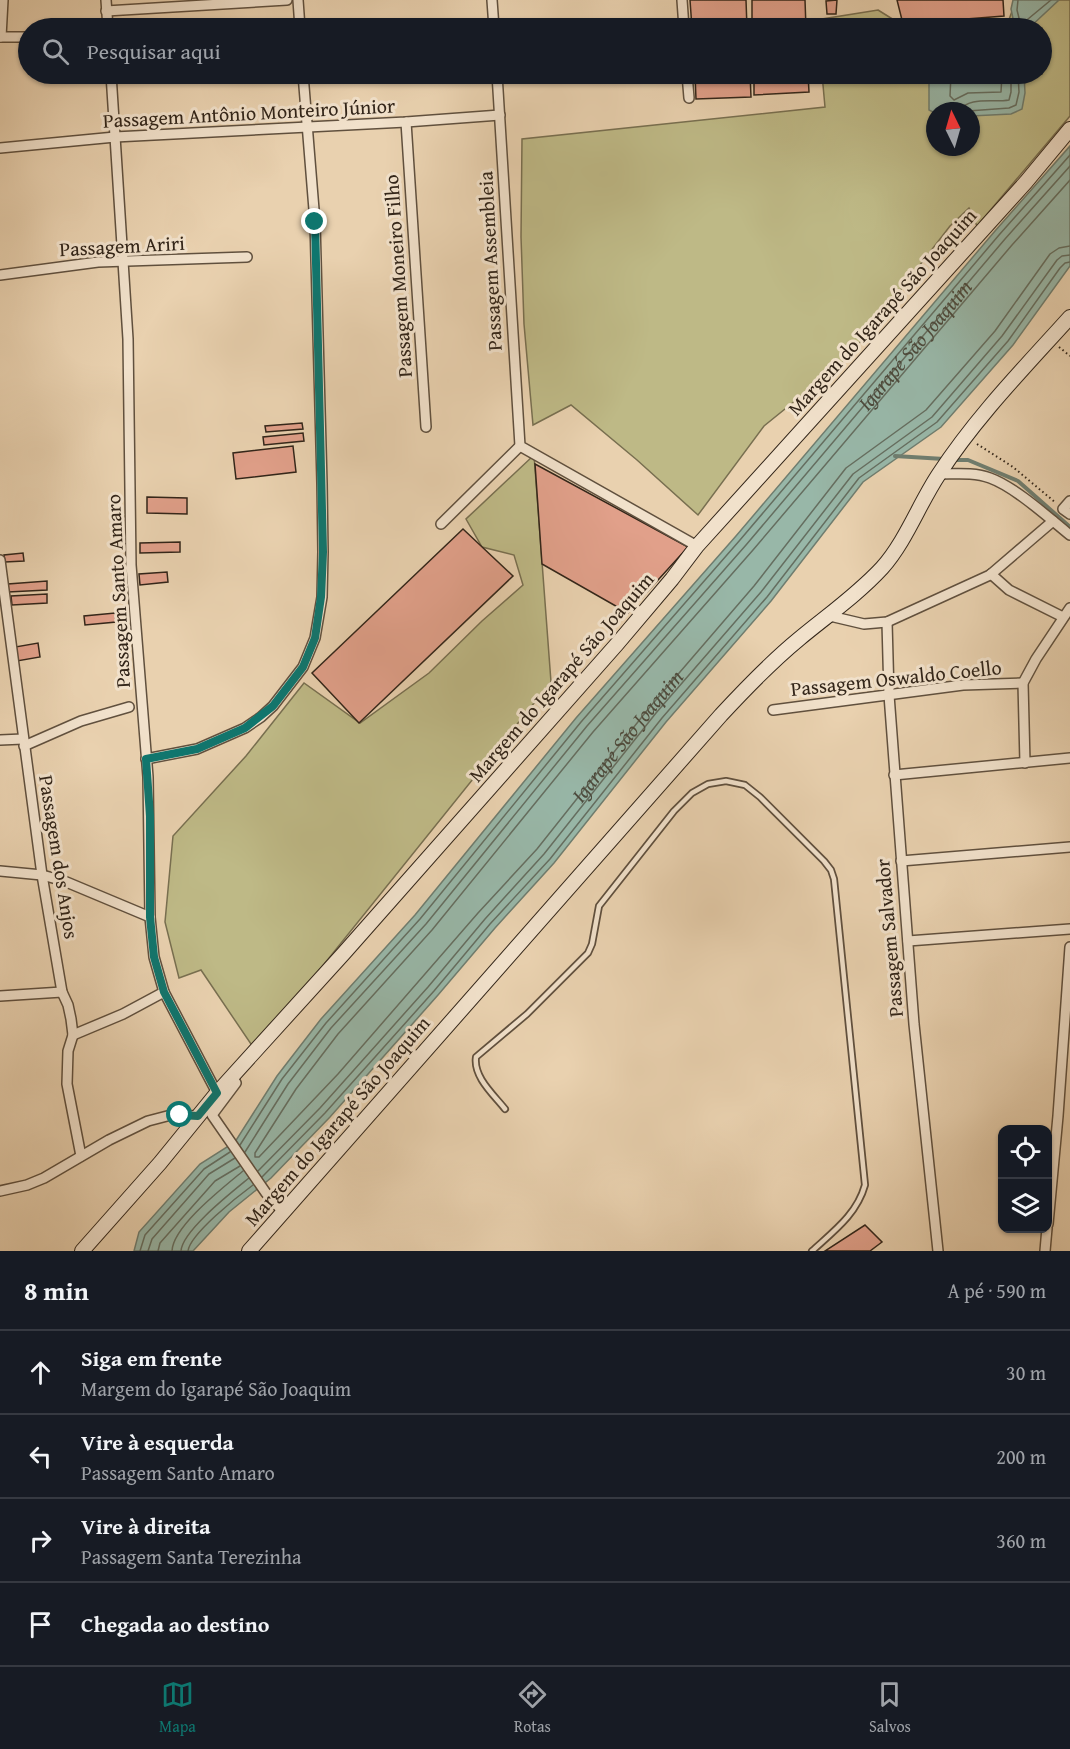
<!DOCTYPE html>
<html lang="pt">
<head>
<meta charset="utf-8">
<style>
  body { margin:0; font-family:"Gentium Book Plus",serif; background:#242831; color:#f1f3f6 }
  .controls { position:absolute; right:18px; bottom:18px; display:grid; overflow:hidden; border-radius:12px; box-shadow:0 2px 4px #0004 }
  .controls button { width:54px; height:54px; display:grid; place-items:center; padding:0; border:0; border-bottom:2px solid #363941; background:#171b24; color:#f1f3f6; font:30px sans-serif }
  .compass { position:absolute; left:926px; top:102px; width:54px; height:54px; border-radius:50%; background:#171b24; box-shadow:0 2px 4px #0004; rotate:355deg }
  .stop { position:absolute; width:18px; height:18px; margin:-14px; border:4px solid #0f766e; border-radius:50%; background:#fff }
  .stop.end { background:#0f766e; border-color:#fff; box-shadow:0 2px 6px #0008 }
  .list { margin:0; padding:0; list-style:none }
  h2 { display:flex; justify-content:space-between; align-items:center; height:78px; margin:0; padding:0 24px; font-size:26px }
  h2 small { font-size:20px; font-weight:400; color:#9ea1a6 }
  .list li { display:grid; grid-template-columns:39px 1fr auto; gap:18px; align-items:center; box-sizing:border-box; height:84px; padding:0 24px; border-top:2px solid #363941 }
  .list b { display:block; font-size:22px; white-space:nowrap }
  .list p { margin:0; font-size:20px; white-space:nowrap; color:#9ea1a6 }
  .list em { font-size:20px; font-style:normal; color:#9ea1a6 }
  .icon { flex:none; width:33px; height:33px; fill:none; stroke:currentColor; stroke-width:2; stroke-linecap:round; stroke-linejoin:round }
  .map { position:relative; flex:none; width:1070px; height:1251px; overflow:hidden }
  .search { position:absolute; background:#171b24; box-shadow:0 2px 4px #0004; left:18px; right:18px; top:18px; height:66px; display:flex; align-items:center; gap:15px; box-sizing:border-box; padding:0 21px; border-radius:33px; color:#9ea1a6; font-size:22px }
  .sheet { height:414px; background:#171b24 }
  nav { display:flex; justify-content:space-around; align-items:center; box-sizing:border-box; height:84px; border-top:2px solid #363941; background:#171b24; font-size:16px; color:#9ea1a6 }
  nav a { display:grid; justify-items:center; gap:3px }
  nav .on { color:#0f766e }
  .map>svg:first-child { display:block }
  .green { fill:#beb986; stroke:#786f50; stroke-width:1.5; fill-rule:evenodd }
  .water { fill:#98b7a8; stroke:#6f7d6f; stroke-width:1.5 }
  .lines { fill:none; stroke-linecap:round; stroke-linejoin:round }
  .shore { stroke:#656e60; stroke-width:1.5 }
  .stream { stroke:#6f7d6f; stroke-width:4 }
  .building { fill:#e1a08a; stroke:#322519; stroke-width:1.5 }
  .lane-casing { stroke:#60503e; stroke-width:8 }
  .street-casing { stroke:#60503e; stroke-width:12 }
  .secondary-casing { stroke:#322519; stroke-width:16 }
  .path { stroke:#322519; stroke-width:2; stroke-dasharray:1.5 3; stroke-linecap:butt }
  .lane { stroke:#f1e1cb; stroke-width:4.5 }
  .street { stroke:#f1e1cb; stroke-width:9 }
  .secondary { stroke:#f1e1cb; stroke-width:14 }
  .route { stroke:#0f766e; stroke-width:8 }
  .labels { text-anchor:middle; stroke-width:6; stroke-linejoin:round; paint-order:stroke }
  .street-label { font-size:20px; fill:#322519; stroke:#f1e1cb }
  .water-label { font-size:21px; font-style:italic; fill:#4c4a3d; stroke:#f1e1cb }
</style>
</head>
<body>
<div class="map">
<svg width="1070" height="1251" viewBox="0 0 1070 1251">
  <rect width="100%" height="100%" fill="#e9d1af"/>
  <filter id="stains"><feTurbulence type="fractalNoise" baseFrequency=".00333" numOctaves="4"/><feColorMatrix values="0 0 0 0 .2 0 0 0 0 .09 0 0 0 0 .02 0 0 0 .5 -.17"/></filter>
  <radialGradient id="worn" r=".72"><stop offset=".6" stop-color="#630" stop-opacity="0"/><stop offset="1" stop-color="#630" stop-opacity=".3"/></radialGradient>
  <g class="green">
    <path d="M1016,0h54v116l-93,110 -8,-18 -19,18 -102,132 -84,68 -66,89 -61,-55 -66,-55 -38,20 -9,-101 -3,-87 1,-98 303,-32 -3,-33h220v-46h-36zM935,111h36v36h-36z"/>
    <path d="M878,10l29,18h-90l-1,-8z"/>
    <path d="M534,455l17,227 -296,368 -54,-80 -22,8 -14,-56 8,-86 73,-80 58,-73 56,40 69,-50 53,-52 41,-36 -9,-30 -32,-8 -16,-28z"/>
  </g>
  <g class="water">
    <path d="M1013,0h46l-30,28h-14l-4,-19z"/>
    <path d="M929,74h95l1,19 -3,16 -11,5 -40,2v-5h-36v2l-6,-3z"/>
    <path d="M1070,146v120l-57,79 -72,82 -78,55 -92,119 -105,121 -112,141 -59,65 -57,67 -108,122 -59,61 -42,34 -36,39h-59l5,-19 61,-68 35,-22 42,-66 44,-57 94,-104 161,-197 160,-182 259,-305z"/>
  </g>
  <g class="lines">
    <g class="shore">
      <path d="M1018,0l-1,10 3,12 2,2 29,-24"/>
      <path d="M951,74l-1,22 4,4 14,-7 33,-1 1,-18"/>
      <path d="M959,111c10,-15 34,-8 50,-11l2,-8v-18"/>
      <path d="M968,111l41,-3 7,-3 3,-13 -1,-18"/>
      <path id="s1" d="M1070,180l-58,65 -259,305 -160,182 -161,198 -94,104 -42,55 -41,64v4h4l79,-83 140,-161 59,-64 112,-141 105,-122 92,-118 80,-58 69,-79 55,-77 9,-6 11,-2"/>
      <path d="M240,1145l42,-66 44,-56 94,-104 161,-197 159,-182 259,-305 71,-80"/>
      <path id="s2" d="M245,1152l43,-68 43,-56 95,-104 161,-198 159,-181 259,-306 65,-73"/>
      <path d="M258,1171l62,-63 108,-121 57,-68 59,-65 112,-141 105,-121 92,-118 79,-57 70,-81 55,-76 5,-4 8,-1"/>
      <path d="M262,1177l63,-64 109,-122 56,-67 60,-65 112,-141 105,-121 92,-119 78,-56 71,-81 52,-73 5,-5 5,-1"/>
      <path d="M140,1251l5,-16 59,-66 26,-17"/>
      <path d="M148,1251l4,-12 57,-65 26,-16"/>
      <path d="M158,1251l2,-8 55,-62 25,-15"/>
      <path d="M172,1251c1,-25 52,-64 71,-80"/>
      <path d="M181,1251c1,-20 51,-59 68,-73"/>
      <path d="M188,1251c2,-17 50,-55 65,-66"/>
    </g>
    <g class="stream">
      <path d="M895,456l49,3"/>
      <path d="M954,460h14l50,21 52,46"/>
    </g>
  </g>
  <g class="building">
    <path d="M690,0h56l1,28h-55z"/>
    <path d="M752,0h53l1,28h-54z"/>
    <path d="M837,0l-1,14h-9l-1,-13z"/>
    <path d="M897,0h106l1,16 -101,8z"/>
    <path d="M695,74h55l1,23 -55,2z"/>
    <path d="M754,74h54l1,18 -55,3z"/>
    <path d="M302,423l1,6 -37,3 -1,-6z"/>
    <path d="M303,433l1,8 -40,4 -1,-8z"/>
    <path d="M293,446l3,26 -60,7 -3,-26z"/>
    <path d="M535,464l153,83 -60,66 -86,-49z"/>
    <path d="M147,497l40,1v16l-40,-1z"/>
    <path d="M463,529l50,47 -154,147 -47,-50z"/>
    <path d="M180,542v10l-40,1v-10z"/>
    <path d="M23,553l1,8 -19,1 -1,-7z"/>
    <path d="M167,572l1,10 -28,3 -1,-11z"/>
    <path d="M47,581v9l-39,2v-8z"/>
    <path d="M47,594v9l-35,2 -1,-9z"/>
    <path d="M115,613l1,9 -31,3 -1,-9z"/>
    <path d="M38,643l2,14 -23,4 -2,-14z"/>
    <path d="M865,1225l17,17 -12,9h-45z"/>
  </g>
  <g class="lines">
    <g class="lane-casing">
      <path id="lane" d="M505,1109c-11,-14 -32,-32 -29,-52l51,-43 61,-61 4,-9 7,-38 75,-95 18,-18 16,-9 18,-3 19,4 15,12 64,64 7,9 3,9 31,306c-8,29 -31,46 -53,66"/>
    </g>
    <g class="street-casing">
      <g id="street">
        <path d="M106,0l2,28"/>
        <path d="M298,0l2,28"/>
        <path d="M492,0l2,28"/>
        <path d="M682,0l2,28"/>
        <path d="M106,11l181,-11"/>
        <path d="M0,37h28"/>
        <path d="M1,37l2,-37"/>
        <path d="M111,74l17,265 3,226 17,212 2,140 4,40 10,35 53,101"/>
        <path d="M497,74l23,372 177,100"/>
        <path d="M687,74l2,24"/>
        <path d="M406,122l20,305"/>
        <path d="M0,148l115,-11 291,-15 94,-7"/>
        <path d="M0,275l98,-13 149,-5"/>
        <path d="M939,474c17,0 35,-2 51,4 25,9 59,40 80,57"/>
        <path d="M1070,501l-7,8 7,5"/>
        <path d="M441,524l79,-78"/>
        <path d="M0,560l42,315 20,117 6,13 3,14 2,16 -5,16 -1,33 14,72"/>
        <path d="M991,574l18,16 54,27"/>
        <path d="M830,616l34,8 23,-2 103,-47 63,-54"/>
        <path d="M887,622l2,73 25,329 24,227"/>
        <path d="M773,710l190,-25 60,-2"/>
        <path d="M0,740l23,-1"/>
        <path d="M24,746l57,-25 48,-14"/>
        <path d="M146,759l51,-10 48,-21 16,-11 12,-11 30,-39 12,-29 7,-41 1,-45 -1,-69 -7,-261 -12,-148"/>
        <path d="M1025,763l-2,-80 13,-24 34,-51"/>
        <path d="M894,775l176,-17"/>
        <path d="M901,861l169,-14"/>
        <path d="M0,871l42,4 22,6 86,36"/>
        <path d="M908,941l162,-12"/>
        <path d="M0,996l62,-4"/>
        <path d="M73,1035l50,-21 41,-22"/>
        <path d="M232,1076l4,7 -24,32 54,78 17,19"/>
        <path d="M0,1191l27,-6 17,-7 65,-38 39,-19 23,-6 27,1"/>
        <path d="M1048,1224l10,-108 12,-169"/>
        <path d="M1045,1251l2,-23"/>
      </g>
    </g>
    <g class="secondary-casing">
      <g id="secondary">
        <path d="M82,1251l78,-88 57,-70 127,-140 273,-309 55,-65 25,-33 329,-364 44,-53"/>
        <path d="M249,1251l472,-536c25,-27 50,-53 78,-76 29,-24 58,-44 83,-71 24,-27 37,-64 57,-94 37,-57 86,-107 131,-157"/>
      </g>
    </g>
    <g class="path">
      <path d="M1059,347l11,9"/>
      <path d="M977,444l36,23 43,36"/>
    </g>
    <use href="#lane" class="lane"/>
    <use href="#street" class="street"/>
    <use href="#secondary" class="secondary"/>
  </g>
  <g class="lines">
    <path class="route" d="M180,1115l18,1 19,-23 -53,-101 -10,-35 -4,-40v-101l-4,-57 51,-10 48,-21 28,-22 30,-39 12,-29 6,-41 2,-45 -8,-330"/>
  </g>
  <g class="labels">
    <g class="street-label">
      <text transform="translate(249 113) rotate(-3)" y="7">Passagem Antônio Monteiro Júnior</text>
      <text transform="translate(122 246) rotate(-3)" y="7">Passagem Ariri</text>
      <text transform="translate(490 261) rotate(-93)" y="7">Passagem Assembleia</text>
      <text transform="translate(398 276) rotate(-94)" y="7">Passagem Moneiro Filho</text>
      <text transform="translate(882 312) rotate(-48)" y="7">Margem do Igarapé São Joaquim</text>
      <text transform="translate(118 591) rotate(-93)" y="7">Passagem Santo Amaro</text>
      <text transform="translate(561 677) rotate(-49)" y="7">Margem do Igarapé São Joaquim</text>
      <text transform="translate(896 678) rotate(-6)" y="7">Passagem Oswaldo Coello</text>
      <text transform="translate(59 857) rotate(81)" y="7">Passagem dos Anjos</text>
      <text transform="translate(889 938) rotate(-95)" y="7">Passagem Salvador</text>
      <text transform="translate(337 1121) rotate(-49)" y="7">Margem do Igarapé São Joaquim</text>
    </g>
    <g class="water-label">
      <text dy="7" stroke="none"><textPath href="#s2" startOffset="1050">Igarapé São Joaquim</textPath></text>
      <text dy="7" stroke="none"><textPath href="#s1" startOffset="1838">Igarapé São Joaquim</textPath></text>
    </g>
  </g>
  <rect width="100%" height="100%" filter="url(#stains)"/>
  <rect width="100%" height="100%" fill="url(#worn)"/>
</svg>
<div class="controls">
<button><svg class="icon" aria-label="locate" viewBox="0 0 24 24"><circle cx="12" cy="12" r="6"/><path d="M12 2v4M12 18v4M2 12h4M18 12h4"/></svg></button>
<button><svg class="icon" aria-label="layers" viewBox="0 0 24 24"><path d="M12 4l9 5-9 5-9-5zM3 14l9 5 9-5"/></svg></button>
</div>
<svg class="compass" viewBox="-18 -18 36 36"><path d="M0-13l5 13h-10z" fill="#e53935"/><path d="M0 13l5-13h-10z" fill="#9ea1a6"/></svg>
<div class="stop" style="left:180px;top:1115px"></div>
<div class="stop end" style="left:315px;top:222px"></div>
<div class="search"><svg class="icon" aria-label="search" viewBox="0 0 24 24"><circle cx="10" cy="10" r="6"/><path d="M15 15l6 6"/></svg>Pesquisar aqui</div>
</div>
<section class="sheet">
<h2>8 min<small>A pé · 590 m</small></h2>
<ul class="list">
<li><svg class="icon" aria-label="ahead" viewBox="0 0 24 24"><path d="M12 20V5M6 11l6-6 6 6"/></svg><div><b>Siga em frente</b><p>Margem do Igarapé São Joaquim</p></div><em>30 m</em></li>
<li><svg class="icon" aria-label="left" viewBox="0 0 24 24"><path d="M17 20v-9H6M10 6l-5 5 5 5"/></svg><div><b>Vire à esquerda</b><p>Passagem Santo Amaro</p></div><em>200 m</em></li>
<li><svg class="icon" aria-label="right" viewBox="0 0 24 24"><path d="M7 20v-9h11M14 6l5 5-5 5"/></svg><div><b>Vire à direita</b><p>Passagem Santa Terezinha</p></div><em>360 m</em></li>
<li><svg class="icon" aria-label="arrive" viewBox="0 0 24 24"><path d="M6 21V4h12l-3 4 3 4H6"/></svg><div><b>Chegada ao destino</b></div></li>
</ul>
</section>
<nav>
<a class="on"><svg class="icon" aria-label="map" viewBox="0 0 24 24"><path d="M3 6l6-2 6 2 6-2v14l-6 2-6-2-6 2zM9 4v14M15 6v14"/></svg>Mapa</a>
<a><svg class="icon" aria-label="directions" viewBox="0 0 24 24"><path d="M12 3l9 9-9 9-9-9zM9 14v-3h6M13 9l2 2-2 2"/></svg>Rotas</a>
<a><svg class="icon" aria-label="saved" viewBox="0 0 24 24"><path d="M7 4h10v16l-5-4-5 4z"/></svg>Salvos</a>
</nav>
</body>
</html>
